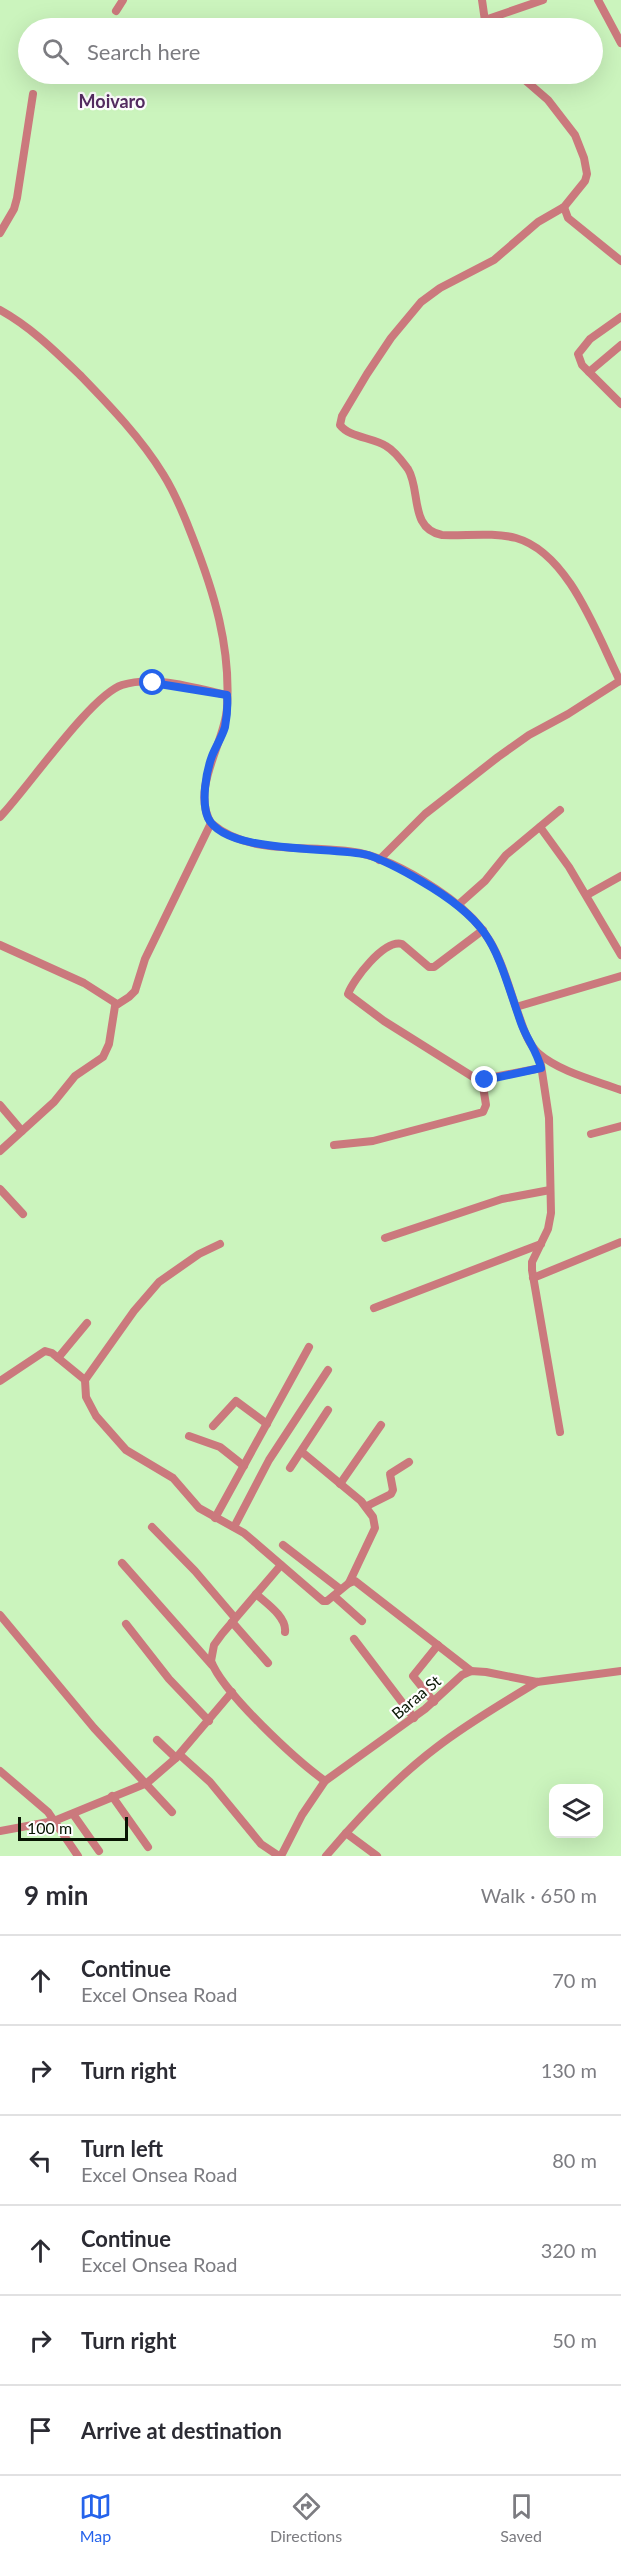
<!DOCTYPE html>
<html lang="en">
<head>
<meta charset="utf-8">
<style>
  body { margin:0; font-family:Lato,sans-serif; background:#f2f2f3; color:#2b2b33 }
  .controls { position:absolute; right:18px; bottom:18px; display:grid; overflow:hidden; border-radius:12px; box-shadow:0 6px 24px #0002 }
  .controls button { width:54px; height:54px; display:grid; place-items:center; padding:0; border:0; border-bottom:2px solid #e1e1e2; background:#fff; color:#2b2b33; font:30px sans-serif }
  .scale { position:absolute; left:18px; bottom:15px; width:110px; box-sizing:border-box; padding-left:6px; border:3px solid #081603; border-top:0; font-size:16px; line-height:21px; white-space:nowrap; color:#081603; -webkit-text-stroke:4px #fff; paint-order:stroke }
  .stop { position:absolute; width:18px; height:18px; margin:-14px; border:4px solid #2563eb; border-radius:50%; background:#fff }
  .stop.end { background:#2563eb; border-color:#fff; box-shadow:0 2px 6px #0008 }
  .list { margin:0; padding:0; list-style:none }
  h2 { display:flex; justify-content:space-between; align-items:center; height:78px; margin:0; padding:0 24px; font-size:26px }
  h2 small { font-size:20px; font-weight:400; color:#7c7c81 }
  .list li { display:grid; grid-template-columns:39px 1fr auto; gap:18px; align-items:center; box-sizing:border-box; height:90px; padding:0 24px; border-top:2px solid #e1e1e2 }
  .list b { display:block; font-size:22px; white-space:nowrap }
  .list p { margin:0; font-size:20px; white-space:nowrap; color:#7c7c81 }
  .list em { font-size:20px; font-style:normal; color:#7c7c81 }
  .icon { flex:none; width:33px; height:33px; fill:none; stroke:currentColor; stroke-width:2; stroke-linecap:round; stroke-linejoin:round }
  .map { position:relative; flex:none; width:621px; height:1856px; overflow:hidden }
  .search { position:absolute; background:#fff; box-shadow:0 6px 24px #0002; left:18px; right:18px; top:18px; height:66px; display:flex; align-items:center; gap:15px; box-sizing:border-box; padding:0 21px; border-radius:33px; color:#7c7c81; font-size:22px }
  .sheet { height:618px; background:#fff }
  nav { display:flex; justify-content:space-around; align-items:center; box-sizing:border-box; height:84px; border-top:2px solid #e1e1e2; background:#fff; font-size:16px; color:#7c7c81 }
  nav a { display:grid; justify-items:center; gap:3px }
  nav .on { color:#2563eb }
  .map>svg:first-child { display:block }
  .lines { fill:none; stroke-linecap:round; stroke-linejoin:round }
  .minor { stroke:#cb797d; stroke-width:8 }
  .route { stroke:#2563eb; stroke-width:8 }
  .labels { text-anchor:middle; stroke-width:4.5; stroke-linejoin:round; paint-order:stroke }
  .street-label { font-size:16px; fill:#081603; stroke:#fff }
  .neighbourhood-label { font-size:18px; font-weight:bold; fill:#552c62; stroke:#fff }
</style>
</head>
<body>
<div class="map">
<svg width="621" height="1856" viewBox="0 0 621 1856">
  <rect width="100%" height="100%" fill="#cbf4bd"/>
  <g class="lines">
    <g class="minor">
      <path d="M482,0l4,28"/>
      <path d="M598,0l23,43"/>
      <path d="M116,11l7,-11"/>
      <path d="M485,20l58,-20"/>
      <path d="M518,74l30,26 27,35 9,23 3,16 -2,7 -21,26 -26,15 -44,38 -54,28 -19,14 -30,36 -24,36 -25,42 -2,9c10,13 32,12 46,21 9,5 16,15 22,23 13,21 1,60 34,66 24,1 51,-3 74,3 53,15 81,97 104,143"/>
      <path d="M564,207l4,11 53,43"/>
      <path d="M0,233l14,-24 3,-11 16,-104"/>
      <path d="M0,310c31,17 56,42 81,66 29,30 60,62 82,98 12,19 21,41 29,62 22,56 39,111 35,172 -2,35 -37,80 -16,115 41,35 100,20 149,30 31,7 64,27 89,45 47,34 51,64 69,115 5,14 9,29 20,40 22,19 56,27 83,37"/>
      <path d="M621,317l-31,22 -12,15 4,11 39,39"/>
      <path d="M589,372l32,-27"/>
      <path d="M0,817c27,-28 91,-122 122,-132 32,-10 73,3 105,10"/>
      <path d="M540,827l29,40 52,88"/>
      <path d="M379,860l46,-46 73,-57 31,-22 39,-21 53,-34"/>
      <path d="M587,895l34,-19"/>
      <path d="M458,905l27,-24 21,-26 54,-45"/>
      <path d="M483,930l-49,37h-5l-27,-23c-18,-5 -49,36 -54,50l36,27 94,59 63,-12"/>
      <path d="M0,945l84,38 33,21"/>
      <path d="M516,1007l105,-31"/>
      <path d="M541,1065l8,53 2,95 -3,16 -16,33v8l28,162"/>
      <path d="M0,1105l22,26"/>
      <path d="M591,1134l30,-8"/>
      <path d="M334,1145l39,-4 110,-29 3,-7 -4,-25"/>
      <path d="M0,1151l54,-49 21,-26 28,-19 6,-13 6,-38 14,-9 6,-6 10,-32 66,-136"/>
      <path d="M0,1189l23,25"/>
      <path d="M385,1238l117,-39 48,-9"/>
      <path d="M220,1244l-21,10 -40,28 -25,29 -49,69 1,17 10,19 30,34 47,28 26,30 45,25 79,68h4l22,-18 6,-2 116,90"/>
      <path d="M533,1278l88,-36"/>
      <path d="M374,1308l167,-64"/>
      <path d="M58,1358l29,-35"/>
      <path d="M0,1381l45,-30 7,2 33,27"/>
      <path d="M213,1426l23,-25 31,23"/>
      <path d="M189,1436l31,11 24,19"/>
      <path d="M302,1452l59,49 12,16 2,11 -26,55"/>
      <path d="M290,1468l38,-58"/>
      <path d="M340,1484l41,-59"/>
      <path d="M367,1506l24,-12 2,-4 -3,-16 19,-12"/>
      <path d="M215,1518l94,-171"/>
      <path d="M152,1527l43,44 40,47"/>
      <path d="M234,1527l35,-67 59,-90"/>
      <path d="M283,1545l57,44"/>
      <path d="M122,1563l90,102"/>
      <path d="M281,1565l-59,69 -8,11 -3,16c12,32 85,99 114,120"/>
      <path d="M256,1594c10,9 31,23 29,38"/>
      <path d="M334,1596l28,25"/>
      <path d="M0,1615l94,113 78,84"/>
      <path d="M232,1622l36,41"/>
      <path d="M126,1624l43,55 40,42"/>
      <path d="M354,1639l60,79"/>
      <path d="M434,1702l-21,-26 25,-31"/>
      <path d="M157,1740l19,18"/>
      <path d="M180,1755l30,27 51,62 18,12"/>
      <path d="M0,1771l48,41 30,44"/>
      <path d="M112,1796l36,51"/>
      <path d="M73,1814l26,37"/>
      <path d="M0,1831l54,-10 93,-38 29,-25 56,-66"/>
      <path d="M346,1833l31,23"/>
      <path d="M281,1856l21,-41 23,-34 100,-72 37,-34 9,-4 15,1 51,10 84,-11"/>
      <path d="M326,1856c33,-39 70,-78 111,-109 31,-24 66,-44 100,-65"/>
    </g>
  </g>
  <g class="lines">
    <path class="route" d="M153,683l74,12c1,11 0,21 -2,32 -3,10 -9,19 -13,29 -6,16 -11,46 -4,62 18,37 125,28 160,37 18,6 36,16 53,26 74,43 74,67 100,142 6,17 16,28 20,45l-56,12"/>
  </g>
  <g class="labels">
    <g class="street-label">
      <text transform="translate(416 1697) rotate(-40)" y="6">Baraa St</text>
    </g>
    <g class="neighbourhood-label">
      <text x="112" y="108">Moivaro</text>
    </g>
  </g>
</svg>
<div class="controls">
<button><svg class="icon" aria-label="layers" viewBox="0 0 24 24"><path d="M12 4l9 5-9 5-9-5zM3 14l9 5 9-5"/></svg></button>
</div>
<div class="scale">100 m</div>
<div class="stop" style="left:153px;top:683px"></div>
<div class="stop end" style="left:485px;top:1080px"></div>
<div class="search"><svg class="icon" aria-label="search" viewBox="0 0 24 24"><circle cx="10" cy="10" r="6"/><path d="M15 15l6 6"/></svg>Search here</div>
</div>
<section class="sheet">
<h2>9 min<small>Walk · 650 m</small></h2>
<ul class="list">
<li><svg class="icon" aria-label="ahead" viewBox="0 0 24 24"><path d="M12 20V5M6 11l6-6 6 6"/></svg><div><b>Continue</b><p>Excel Onsea Road</p></div><em>70 m</em></li>
<li><svg class="icon" aria-label="right" viewBox="0 0 24 24"><path d="M7 20v-9h11M14 6l5 5-5 5"/></svg><div><b>Turn right</b></div><em>130 m</em></li>
<li><svg class="icon" aria-label="left" viewBox="0 0 24 24"><path d="M17 20v-9H6M10 6l-5 5 5 5"/></svg><div><b>Turn left</b><p>Excel Onsea Road</p></div><em>80 m</em></li>
<li><svg class="icon" aria-label="ahead" viewBox="0 0 24 24"><path d="M12 20V5M6 11l6-6 6 6"/></svg><div><b>Continue</b><p>Excel Onsea Road</p></div><em>320 m</em></li>
<li><svg class="icon" aria-label="right" viewBox="0 0 24 24"><path d="M7 20v-9h11M14 6l5 5-5 5"/></svg><div><b>Turn right</b></div><em>50 m</em></li>
<li><svg class="icon" aria-label="arrive" viewBox="0 0 24 24"><path d="M6 21V4h12l-3 4 3 4H6"/></svg><div><b>Arrive at destination</b></div></li>
</ul>
</section>
<nav>
<a class="on"><svg class="icon" aria-label="map" viewBox="0 0 24 24"><path d="M3 6l6-2 6 2 6-2v14l-6 2-6-2-6 2zM9 4v14M15 6v14"/></svg>Map</a>
<a><svg class="icon" aria-label="directions" viewBox="0 0 24 24"><path d="M12 3l9 9-9 9-9-9zM9 14v-3h6M13 9l2 2-2 2"/></svg>Directions</a>
<a><svg class="icon" aria-label="saved" viewBox="0 0 24 24"><path d="M7 4h10v16l-5-4-5 4z"/></svg>Saved</a>
</nav>
</body>
</html>
